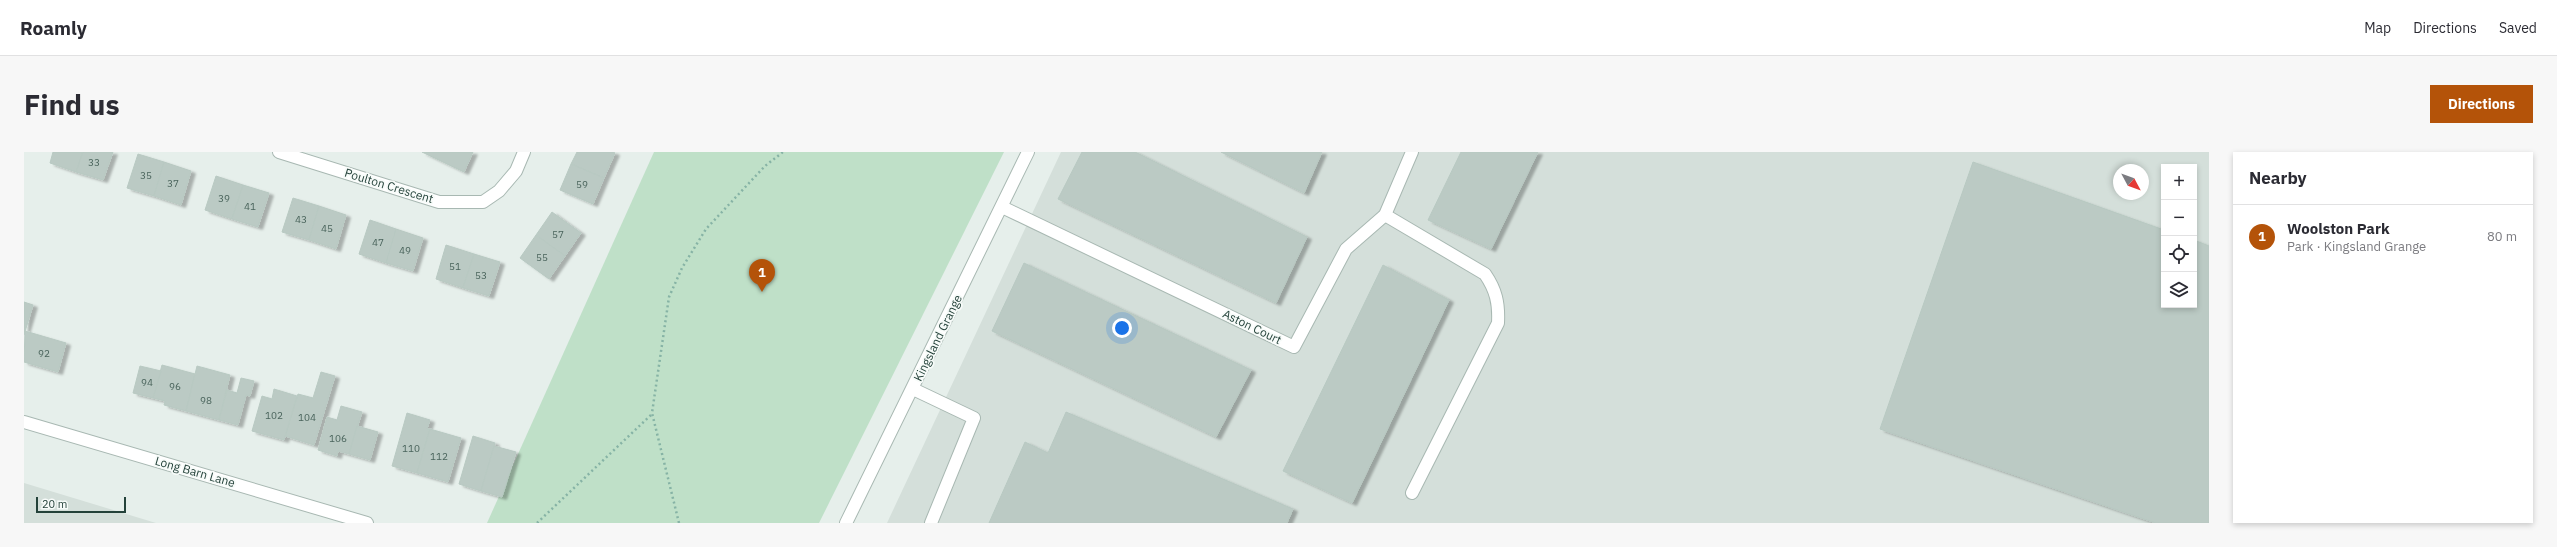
<!DOCTYPE html>
<html lang="en">
<head>
<meta charset="utf-8">
<style>
  body { margin:0; font-family:"IBM Plex Sans",sans-serif; background:#f7f7f7; color:#2b2b33 }
  .controls { position:absolute; right:12px; top:12px; display:grid; overflow:hidden; border-radius:0px; box-shadow:0 2px 6px #0003 }
  .controls button { width:36px; height:36px; display:grid; place-items:center; padding:0; border:0; border-bottom:1px solid #e1e1e2; background:#fff; color:#2b2b33; font:20px sans-serif }
  .compass { position:absolute; left:2089px; top:12px; width:36px; height:36px; border-radius:50%; background:#fff; box-shadow:0 2px 6px #0003; rotate:131deg }
  .scale { position:absolute; left:12px; bottom:10px; width:90px; box-sizing:border-box; padding-left:4px; border:2px solid #24423a; border-top:0; font-size:11px; line-height:14px; white-space:nowrap; color:#24423a; -webkit-text-stroke:3px #f7fbf9; paint-order:stroke }
  .you { position:absolute; left:1098px; top:176px; width:14px; height:14px; margin:-10px; border:3px solid #fff; border-radius:50%; background:#1a73e8; box-shadow:0 0 0 6px #1a73e833 }
  .badge { display:grid; place-items:center; width:26px; height:26px; border-radius:50%; background:#b45309; color:#fff; font-size:13px; font-weight:700 }
  .pin { position:absolute; translate:-50% -33px; filter:drop-shadow(0 1px 2px #0008) }
  .pin::after { content:''; position:absolute; top:21px; width:14px; height:12px; background:inherit; clip-path:polygon(0 0,100% 0,50% 100%) }
  .list { margin:0; padding:0; list-style:none }
  h2 { display:flex; justify-content:space-between; align-items:center; height:52px; margin:0; padding:0 16px; font-size:17px }
  h2 small { font-size:13px; font-weight:400; color:#7c7c81 }
  .list li { display:grid; grid-template-columns:26px 1fr auto; gap:12px; align-items:center; box-sizing:border-box; height:64px; padding:0 16px; border-top:1px solid #e1e1e2 }
  .list b { display:block; font-size:15px; white-space:nowrap }
  .list p { margin:0; font-size:13px; white-space:nowrap; color:#7c7c81 }
  .list em { font-size:13px; font-style:normal; color:#7c7c81 }
  .icon { flex:none; width:22px; height:22px; fill:none; stroke:currentColor; stroke-width:2; stroke-linecap:round; stroke-linejoin:round }
  .map { position:relative; flex:none; width:2185px; height:371px; overflow:hidden; border-radius:0px }
  header { display:flex; align-items:center; gap:24px; box-sizing:border-box; height:56px; padding:0 20px; background:#fff; border-bottom:1px solid #e1e1e2 }
  header strong { font-size:19px }
  nav { display:flex; gap:22px; margin-inline-start:auto; font-size:14px }
  .intro { display:flex; align-items:center; justify-content:space-between; box-sizing:border-box; height:96px; padding:0 24px }
  h1 { margin:0; font-size:28px }
  .button { padding:10px 18px; border-radius:0px; background:#b45309; color:#fff; font-size:14px; font-weight:700 }
  main { display:flex; gap:24px; padding:0 24px }
  aside { flex:1; background:#fff; border-radius:0px; box-shadow:0 2px 6px #0003 }
  .map>svg:first-child { display:block }
  .built { fill:#d4dfda; fill-rule:evenodd }
  .green { fill:#bfe0c8 }
  .building { fill:#bbcac4; stroke:#b8c9c2; filter:url(#shadow) }
  .lines { fill:none; stroke-linecap:round; stroke-linejoin:round }
  .minor-casing { stroke:#a8b8b2; stroke-width:14 }
  .path { stroke:#86b3a5; stroke-width:2.5; stroke-dasharray:2 3; stroke-linecap:butt }
  .minor { stroke:#fff; stroke-width:12 }
  .labels { text-anchor:middle; stroke-width:3.5; stroke-linejoin:round; paint-order:stroke }
  .number-label { font-size:10px; fill:#4a645c }
  .street-label { font-size:12px; fill:#24423a; stroke:#f7fbf9 }
</style>
</head>
<body>
<header>
<strong>Roamly</strong>
<nav><a>Map</a><a>Directions</a><a>Saved</a></nav>
</header>
<div class="intro"><h1>Find us</h1><a class="button">Directions</a></div>
<main>
<div class="map">
<svg width="2185" height="371" viewBox="0 0 2185 371">
  <defs>
    <filter id="shadow"><feDropShadow dx="4.5" dy="2.5" stdDeviation="1" flood-color="#0004"/></filter>
  </defs>
  <rect width="100%" height="100%" fill="#e6efeb"/>
  <g class="built">
    <path d="M1037,0h1148v371h-1322zM2140,15h30v138h-30zM2095,18h24v24h-24z"/>
    <path d="M0,331l132,40h-132z"/>
  </g>
  <path class="green" d="M630,0h350l-185,371h-332z"/>
  <g class="building">
    <path d="M29,0h30l-7,20 -26,-9z"/>
    <path d="M59,0h30l-10,28 -27,-8z"/>
    <path d="M398,0h51l-9,20z"/>
    <path d="M553,0h36l2,1 -11,25 -33,-14z"/>
    <path d="M1058,0h53l172,85 -31,66 -218,-104z"/>
    <path d="M1197,0h101l-18,41z"/>
    <path d="M1437,0h77l-47,97 -63,-29z"/>
    <path d="M114,2l26,8 -10,34 -27,-8z"/>
    <path d="M140,10l27,9 -10,34 -27,-9z"/>
    <path d="M1949,10l191,68v75h30v-65l15,6v277h-53l-276,-94z"/>
    <path d="M547,12l33,14 -11,26 -33,-14z"/>
    <path d="M192,24l27,9 -11,34 -27,-9z"/>
    <path d="M219,33l26,8 -11,34 -26,-8z"/>
    <path d="M269,46l26,8 -10,34 -27,-8z"/>
    <path d="M295,54l27,9 -10,34 -27,-9z"/>
    <path d="M528,60l29,21 -16,23 -29,-21z"/>
    <path d="M346,68l26,9 -10,34 -27,-9z"/>
    <path d="M372,77l27,9 -10,33 -27,-8z"/>
    <path d="M512,83l29,21 -16,23 -29,-21z"/>
    <path d="M422,93l28,9 -11,34 -27,-9z"/>
    <path d="M450,102l26,8 -11,34 -26,-8z"/>
    <path d="M1000,111l227,107 -35,67 -224,-106z"/>
    <path d="M1359,113l66,35 -97,203 -69,-32z"/>
    <path d="M0,150l9,3 -9,30z"/>
    <path d="M1,179l41,12 -8,29 -34,-10z"/>
    <path d="M138,213l33,9 -9,37 -22,-6 1,-4 -12,-3z"/>
    <path d="M116,214l21,5 -8,27 -20,-5z"/>
    <path d="M173,214l33,9 -11,45 -33,-9z"/>
    <path d="M297,220l14,4 -21,69 -29,-9 13,-42 15,4z"/>
    <path d="M217,226l13,3 -4,15 -4,-1 -8,30 -19,-5 8,-30 10,3z"/>
    <path d="M250,237l23,7 -13,44 -32,-9 10,-35 10,3z"/>
    <path d="M317,254l21,6 -13,42 -11,-3 -1,5 -19,-6 9,-33 10,3z"/>
    <path d="M1042,260l227,97 -6,14h-298l36,-81 23,11z"/>
    <path d="M383,261l23,7 -3,9h3l-13,44 -25,-7z"/>
    <path d="M333,274l21,6 -8,28 -21,-6z"/>
    <path d="M406,277l31,9 -13,44 -31,-9z"/>
    <path d="M449,284l22,7 -14,48 -22,-7z"/>
    <path d="M470,294l22,6 -14,45 -21,-6z"/>
  </g>
  <g class="lines">
    <g class="minor-casing">
      <g id="minor">
        <path d="M255,0l160,50h44l16,-11 17,-20 8,-19"/>
        <path d="M978,55l292,140 52,-98 39,-34 27,-63"/>
        <path d="M1361,63l100,59c11,16 14,29 13,49l-86,170"/>
        <path d="M889,237l61,29 -43,105"/>
        <path d="M0,270l343,101"/>
        <path d="M822,371l182,-371"/>
      </g>
    </g>
    <g class="path">
      <path d="M513,371l115,-109"/>
      <path d="M655,371l-27,-110 17,-116 13,-29 24,-39 59,-63 18,-14"/>
    </g>
    <use href="#minor" class="minor"/>
  </g>
  <g class="labels">
    <g class="number-label">
      <text x="70" y="14">33</text>
      <text x="122" y="27">35</text>
      <text x="149" y="35">37</text>
      <text x="558" y="36">59</text>
      <text x="200" y="50">39</text>
      <text x="226" y="58">41</text>
      <text x="277" y="71">43</text>
      <text x="303" y="80">45</text>
      <text x="534" y="86">57</text>
      <text x="354" y="94">47</text>
      <text x="381" y="102">49</text>
      <text x="518" y="109">55</text>
      <text x="431" y="118">51</text>
      <text x="457" y="127">53</text>
      <text x="20" y="205">92</text>
      <text x="123" y="234">94</text>
      <text x="151" y="238">96</text>
      <text x="182" y="252">98</text>
      <text x="250" y="267">102</text>
      <text x="283" y="269">104</text>
      <text x="314" y="290">106</text>
      <text x="387" y="300">110</text>
      <text x="415" y="308">112</text>
    </g>
    <g class="street-label">
      <text transform="translate(365 34) rotate(17)" y="4">Poulton Crescent</text>
      <text transform="translate(1228 175) rotate(26)" y="4">Aston Court</text>
      <text transform="translate(914 186) rotate(-64)" y="4">Kingsland Grange</text>
      <text transform="translate(171 320) rotate(16)" y="4">Long Barn Lane</text>
    </g>
  </g>
</svg>
<div class="controls">
<button>+</button>
<button>−</button>
<button><svg class="icon" aria-label="locate" viewBox="0 0 24 24"><circle cx="12" cy="12" r="6"/><path d="M12 2v4M12 18v4M2 12h4M18 12h4"/></svg></button>
<button><svg class="icon" aria-label="layers" viewBox="0 0 24 24"><path d="M12 4l9 5-9 5-9-5zM3 14l9 5 9-5"/></svg></button>
</div>
<svg class="compass" viewBox="-18 -18 36 36"><path d="M0-13l5 13h-10z" fill="#e53935"/><path d="M0 13l5-13h-10z" fill="#7c7c81"/></svg>
<div class="scale">20 m</div>
<div class="you"></div>
<div class="pin badge" style="left:738px;top:140px">1</div>
</div>
<aside>
<h2>Nearby<small></small></h2>
<ul class="list">
<li><span class="badge">1</span><div><b>Woolston Park</b><p>Park · Kingsland Grange</p></div><em>80 m</em></li>
</ul>
</aside>
</main>
</body>
</html>
